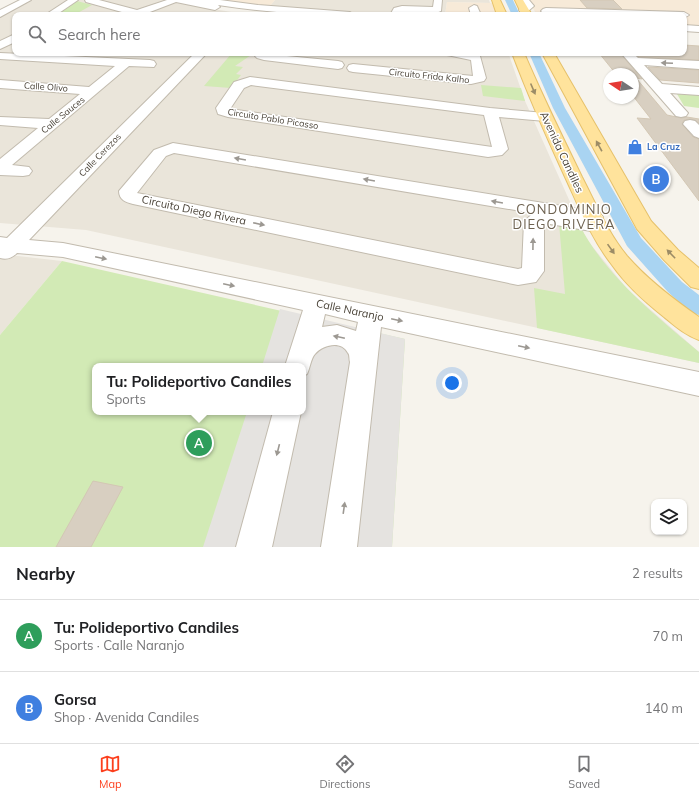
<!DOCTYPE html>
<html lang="en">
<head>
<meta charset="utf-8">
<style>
  body { margin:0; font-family:Mulish,sans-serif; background:#f6f6f6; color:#202124 }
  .controls { position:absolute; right:12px; bottom:12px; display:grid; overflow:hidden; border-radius:8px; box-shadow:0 1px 3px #0004 }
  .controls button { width:36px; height:36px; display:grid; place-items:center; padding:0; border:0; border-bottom:1px solid #e0e0e0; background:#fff; color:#202124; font:20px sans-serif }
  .compass { position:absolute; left:603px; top:68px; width:36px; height:36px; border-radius:50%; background:#fff; box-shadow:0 1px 3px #0004; rotate:282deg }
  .you { position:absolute; left:452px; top:383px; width:14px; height:14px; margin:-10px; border:3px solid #fff; border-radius:50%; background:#1a73e8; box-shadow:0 0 0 6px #1a73e833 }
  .badge { display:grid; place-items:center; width:26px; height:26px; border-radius:50%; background:#fc3f1d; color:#fff; font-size:13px; font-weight:700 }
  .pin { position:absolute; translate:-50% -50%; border:2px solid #fff; box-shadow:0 1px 4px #0006 }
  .popup { position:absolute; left:92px; top:363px; width:214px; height:52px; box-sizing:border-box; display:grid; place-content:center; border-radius:8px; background:#fff; filter:drop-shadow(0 1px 3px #0005); font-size:13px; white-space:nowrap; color:#757577 }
  .popup b { font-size:15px; color:#202124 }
  .popup::after { content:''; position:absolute; left:50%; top:100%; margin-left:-8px; border:8px solid transparent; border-top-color:#fff }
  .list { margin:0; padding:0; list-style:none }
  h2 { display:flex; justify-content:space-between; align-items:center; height:52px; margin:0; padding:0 16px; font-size:17px }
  h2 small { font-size:13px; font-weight:400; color:#757577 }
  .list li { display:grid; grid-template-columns:26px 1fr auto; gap:12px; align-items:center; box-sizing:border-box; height:72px; padding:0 16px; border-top:1px solid #e0e0e0 }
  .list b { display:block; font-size:15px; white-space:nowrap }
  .list p { margin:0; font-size:13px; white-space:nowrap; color:#757577 }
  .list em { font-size:13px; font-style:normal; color:#757577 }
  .icon { flex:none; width:22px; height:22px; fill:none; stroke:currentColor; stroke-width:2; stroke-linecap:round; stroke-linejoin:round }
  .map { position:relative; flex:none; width:699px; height:547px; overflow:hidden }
  .search { position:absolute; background:#fff; box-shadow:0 1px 3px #0004; left:12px; right:12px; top:12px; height:44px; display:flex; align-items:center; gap:10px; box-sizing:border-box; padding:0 14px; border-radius:8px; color:#757577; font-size:15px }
  .sheet { height:196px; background:#fff }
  nav { display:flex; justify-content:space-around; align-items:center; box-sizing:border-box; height:56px; border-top:1px solid #e0e0e0; background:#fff; font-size:11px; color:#757577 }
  nav a { display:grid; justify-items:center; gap:2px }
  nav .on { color:#fc3f1d }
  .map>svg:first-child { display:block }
  .residential { fill:#eae5da }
  .commercial { fill:#f7ead8 }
  .green { fill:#d2eab5; fill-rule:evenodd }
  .parking { fill:#e5e3e0 }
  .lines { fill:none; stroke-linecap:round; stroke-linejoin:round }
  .canal { fill:#a9d4f2; fill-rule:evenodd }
  .building { fill:#d8cfc1; stroke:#d3c7b4 }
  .minor-casing { stroke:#c2bbae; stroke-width:2 }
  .major-casing { stroke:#e6c16a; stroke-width:2 }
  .minor { fill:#fff; fill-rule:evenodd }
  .major { fill:#ffe39c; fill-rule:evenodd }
  .oneway { fill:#9c9892 }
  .oneway2 { fill:#9c8c66 }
  .labels { text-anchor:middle; stroke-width:3; stroke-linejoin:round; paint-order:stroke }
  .far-street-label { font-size:9px; fill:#4b4439; stroke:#fff }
  .far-shop-label { font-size:9px; font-weight:bold; fill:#366cbe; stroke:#fff; text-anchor:start }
  .street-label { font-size:11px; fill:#4b4439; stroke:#fff }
  .quarter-label { font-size:13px; letter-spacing:1px; fill:#6e6250; stroke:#fff }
</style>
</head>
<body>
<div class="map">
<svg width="699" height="547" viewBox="0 0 699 547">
  <rect width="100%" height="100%" fill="#f6f3ec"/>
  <g class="residential">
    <path d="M31,0h132l85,15h-233v38h464l30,2 16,46 62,139 41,50 71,62v11l-613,-133 -86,-7v-206z"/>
    <path d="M275,0h214l1,3 -43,-1 -2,13h-70l-106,-8z"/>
    <path d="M0,254l62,7 -62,74z"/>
  </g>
  <g class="commercial">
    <path d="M216,0h59l-6,7z"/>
    <path d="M528,0h171v32h-15v-17h-147z"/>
    <path d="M447,2l45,1 5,12h-52z"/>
  </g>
  <g class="green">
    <path d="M77,1l15,4 -18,10h-18z"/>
    <path d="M232,53h22l-19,13 8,1 -7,7 5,1 -10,13 -27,-2z"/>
    <path d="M481,85l40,3 4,13 -42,-5z"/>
    <path d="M677,94l22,1v13l-15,-2z"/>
    <path d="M559,223l21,3c26,50 76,90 119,126v11l-162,-35 -3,-40 31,6z"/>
    <path d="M62,261l343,78 -13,208h-392v-212zM95,366h208v46h-208z"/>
  </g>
  <path class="parking" d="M280,309l125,30 -13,208h-189l44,-135h56v-46h-41z"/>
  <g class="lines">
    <g class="canal">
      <path d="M505,0h8l7,15h-8z"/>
      <path d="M529,53h10l26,55 76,130 41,44 17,13v20l-8,-2 -23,-21 -41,-46 -74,-138z"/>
    </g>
  </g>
  <g class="building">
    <path d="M580,0h33l9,9 -35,-1z"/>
    <path d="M684,45l15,1v14l-60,-3 -4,-4h49z"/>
    <path d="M599,53h21l22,26 -6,-1 31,37 14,3 6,-1 12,2v4l-4,-3 -5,-1 -6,1 -2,4 11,13 6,2v62l-62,-83 14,1 -18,-23v-22h-17z"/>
    <path d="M648,67l51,3v13l-39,-3z"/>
    <path d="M93,481l30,6 -32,60h-35z"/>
  </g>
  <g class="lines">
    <g class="minor-casing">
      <g id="minor">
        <path d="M20,0h11l-31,17v-7z"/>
        <path d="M68,0h10l-22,15h-11z"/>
        <path d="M85,0h14l38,10 30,-10h53l38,5 92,7 5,3c-46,0 -91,-3 -137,-10l2,2 -5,3 -39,-8 -34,13h-14l1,-1 -43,-12z"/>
        <path d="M434,0h8l-1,11 -5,2 -34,-1 -2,3h-10l4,-7 8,-2 31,1z"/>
        <path d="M521,0h8l5,6 -7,6h-6l-2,-2 5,-5z"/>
        <path d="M474,5l3,1 4,9h-10l-2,-7z"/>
        <path d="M546,8l138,4 5,3 -5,3v-3h-96l-45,-2 -2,-2 2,-2z"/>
        <path d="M684,25l15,1v6l-15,-1z"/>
        <path d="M15,34v8l-15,7v-8z"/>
        <path d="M0,53l150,7 4,1 2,3 -2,3 -25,-1 -117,99 17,2 3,4 -3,4 -6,1 -23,-1v-16l38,-31 -38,-3v-8l49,2 31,-25 -80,-6v-8l89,7 26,-21 -115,-7z"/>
        <path d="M195,53h12l-178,187 34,3 636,129v24l-318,-69 -24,220h-36l29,-185c-1,-3 0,-7 -2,-9 -7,-13 -25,-8 -33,1 -4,4 -5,14 -8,20l-4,2v-10h-18l18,-56 -240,-53 -46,-4c-5,5 -10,7 -17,5v-21l7,1zM325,314l33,8 -2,9 -19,-6 -15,2z"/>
        <path d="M256,53l82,8 4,1 2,3 -2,3 -4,1 -74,-9 -7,-2 -2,-2z"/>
        <path d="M445,53h30l5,3 6,22 -2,3 -13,3 -118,-12 -4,-1 -2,-3 2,-3 4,-1 120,12 -2,-16 -24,-5z"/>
        <path d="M621,53h12l5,5 61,3v8l-55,-4 18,19 37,3v8l-29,-2 18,20 -2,3 -5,1 -5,-1z"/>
        <path d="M250,77l240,31 55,5 5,1 2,3 -2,3 -5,1 -46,-4 9,32 -6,6 -14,2 -260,-40 -10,-3 -2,-6 18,-26zM251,85l233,30 8,32 -262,-38 14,-21z"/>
        <path d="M690,120l5,1 4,4v13l-5,-2 -11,-12 2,-3z"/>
        <path d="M173,143l420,68 7,2 3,4 -3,4 4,1 3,4 -3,4 -7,2 -53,-9v48l-8,11 -18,3 -385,-81c-7,-2 -14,-4 -14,-13l35,-41zM174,153l359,60 -9,9 -2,46 -4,1 -381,-76 29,-37z"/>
        <path d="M273,412h28l-29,135h-36z"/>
      </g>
    </g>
    <g class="major-casing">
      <g id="major">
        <path d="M492,0h8l7,15h-10z"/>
        <path d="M515,0h8l9,15h-10z"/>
        <path d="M512,53h12c18,42 38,83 58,124 14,27 26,56 45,79 21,24 46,43 72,61v23c-14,-5 -24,-14 -35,-23 -19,-15 -38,-32 -52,-52 -21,-27 -33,-58 -47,-88 -19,-41 -37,-82 -53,-124z"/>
        <path d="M542,53h12l97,168 27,29 21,18v21l-8,-2 -27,-27 -27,-31z"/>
      </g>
    </g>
    <use href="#minor" class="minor"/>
    <use href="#major" class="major"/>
  </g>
  <defs><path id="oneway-solid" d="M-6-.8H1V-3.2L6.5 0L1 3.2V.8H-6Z"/></defs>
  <g class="oneway">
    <use href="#oneway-solid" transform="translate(667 63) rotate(-177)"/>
    <use href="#oneway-solid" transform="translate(240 159) rotate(-170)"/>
    <use href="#oneway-solid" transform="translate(369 180) rotate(-170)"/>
    <use href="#oneway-solid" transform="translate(497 202) rotate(-170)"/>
    <use href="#oneway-solid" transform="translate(259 224) rotate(12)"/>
    <use href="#oneway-solid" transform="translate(533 244) rotate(-89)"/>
    <use href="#oneway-solid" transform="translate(101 258) rotate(12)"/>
    <use href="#oneway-solid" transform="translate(229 285) rotate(12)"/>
    <use href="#oneway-solid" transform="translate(397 320) rotate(12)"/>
    <use href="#oneway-solid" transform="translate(339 337) rotate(-168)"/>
    <use href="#oneway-solid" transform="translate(524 347) rotate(12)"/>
    <use href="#oneway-solid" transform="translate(278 450) rotate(104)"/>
    <use href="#oneway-solid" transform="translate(344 508) rotate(-82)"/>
  </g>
  <g class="oneway2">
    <use href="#oneway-solid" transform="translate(533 89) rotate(67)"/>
    <use href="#oneway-solid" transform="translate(599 146) rotate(-119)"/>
    <use href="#oneway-solid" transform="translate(611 249) rotate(55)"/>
    <use href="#oneway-solid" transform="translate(671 254) rotate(-134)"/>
  </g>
  <defs>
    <g id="shop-bare" transform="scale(1.2)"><path d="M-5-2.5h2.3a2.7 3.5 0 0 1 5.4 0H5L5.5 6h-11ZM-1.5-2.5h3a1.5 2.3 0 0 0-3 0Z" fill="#3f7fe0" stroke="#fff" stroke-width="2.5" paint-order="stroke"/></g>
  </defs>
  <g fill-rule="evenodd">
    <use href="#shop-bare" x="635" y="147"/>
  </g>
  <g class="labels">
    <g class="far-street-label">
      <text transform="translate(429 76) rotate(6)" y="3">Circuito Frida Kalho</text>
      <text transform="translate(46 87) rotate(4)" y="3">Calle Olivo</text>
      <text transform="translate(63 115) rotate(-39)" y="3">Calle Sauces</text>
      <text transform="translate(273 119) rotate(9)" y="3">Circuito Pablo Picasso</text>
      <text transform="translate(100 155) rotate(-46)" y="3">Calle Cerezos</text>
    </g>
    <g class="far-shop-label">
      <text x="647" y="150">La Cruz</text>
    </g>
    <g class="street-label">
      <text transform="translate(562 152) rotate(65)" y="4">Avenida Candiles</text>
      <text transform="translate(194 210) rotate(12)" y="4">Circuito Diego Rivera</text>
      <text transform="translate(350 310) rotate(12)" y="4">Calle Naranjo</text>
    </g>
    <g class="quarter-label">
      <text x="564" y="214">CONDOMINIO<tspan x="564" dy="15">DIEGO RIVERA</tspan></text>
    </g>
  </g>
</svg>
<div class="controls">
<button><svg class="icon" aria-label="layers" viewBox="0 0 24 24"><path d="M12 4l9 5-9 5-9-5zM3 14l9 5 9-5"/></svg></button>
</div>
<svg class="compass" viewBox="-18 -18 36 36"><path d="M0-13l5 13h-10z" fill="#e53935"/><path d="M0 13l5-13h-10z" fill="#757577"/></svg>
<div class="you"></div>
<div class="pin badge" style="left:199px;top:443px;background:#2e9e5b">A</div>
<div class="popup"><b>Tu: Polideportivo Candiles</b>Sports</div>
<div class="pin badge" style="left:656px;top:179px;background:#3f7fe0">B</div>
<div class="search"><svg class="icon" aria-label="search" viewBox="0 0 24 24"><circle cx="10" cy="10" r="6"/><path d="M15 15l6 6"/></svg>Search here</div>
</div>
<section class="sheet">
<h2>Nearby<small>2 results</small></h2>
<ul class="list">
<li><span class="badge" style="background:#2e9e5b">A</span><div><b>Tu: Polideportivo Candiles</b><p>Sports · Calle Naranjo</p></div><em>70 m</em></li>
<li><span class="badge" style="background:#3f7fe0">B</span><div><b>Gorsa</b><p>Shop · Avenida Candiles</p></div><em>140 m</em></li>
</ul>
</section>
<nav>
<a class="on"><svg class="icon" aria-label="map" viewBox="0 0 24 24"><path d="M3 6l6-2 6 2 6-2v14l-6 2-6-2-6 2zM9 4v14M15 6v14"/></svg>Map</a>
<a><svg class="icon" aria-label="directions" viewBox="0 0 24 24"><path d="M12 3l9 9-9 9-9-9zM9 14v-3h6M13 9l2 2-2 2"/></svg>Directions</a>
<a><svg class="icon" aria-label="saved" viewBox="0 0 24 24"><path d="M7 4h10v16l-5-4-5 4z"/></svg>Saved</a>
</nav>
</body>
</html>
